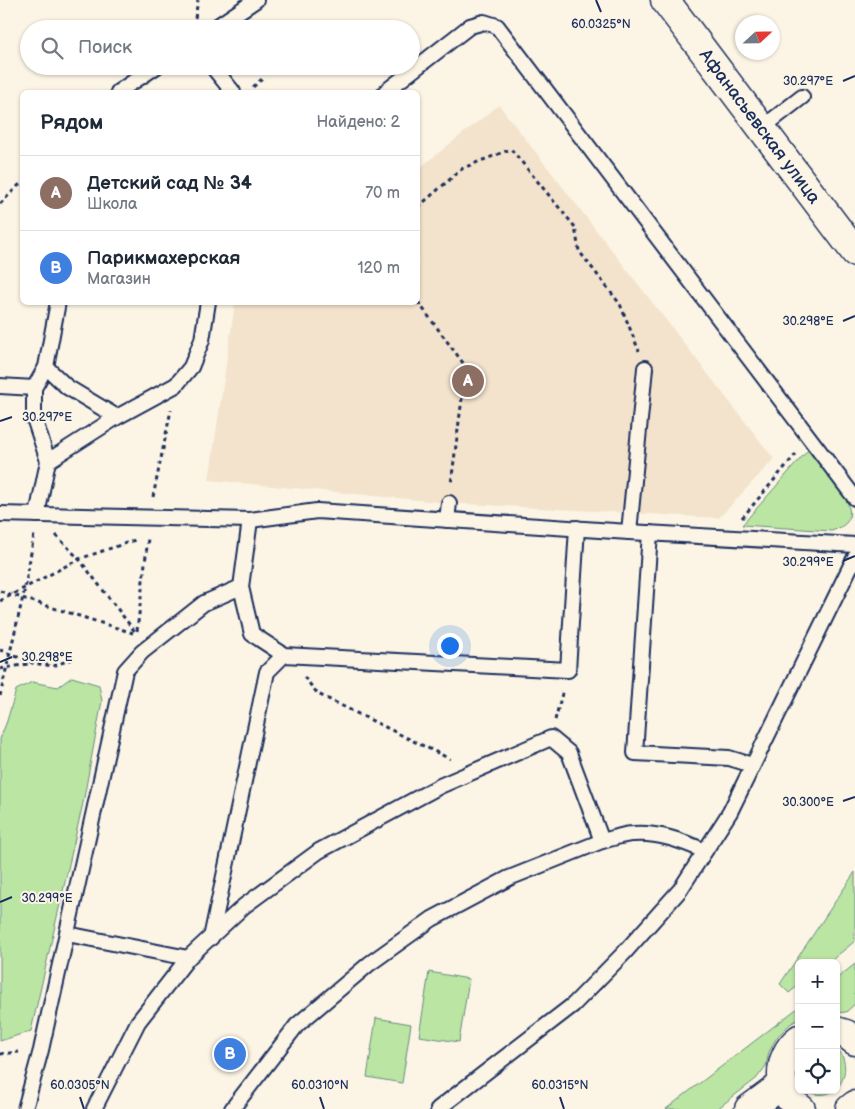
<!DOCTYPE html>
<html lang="ru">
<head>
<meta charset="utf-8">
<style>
  body { margin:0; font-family:"Balsamiq Sans",sans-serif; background:#f6f6f7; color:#1f2937 }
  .controls { position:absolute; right:15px; bottom:15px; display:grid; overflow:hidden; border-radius:8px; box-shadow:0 1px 4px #0004 }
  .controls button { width:45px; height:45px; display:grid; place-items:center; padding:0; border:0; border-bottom:1px solid #e0e1e3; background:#fff; color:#1f2937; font:25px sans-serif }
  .compass { position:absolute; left:735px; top:15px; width:45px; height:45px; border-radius:50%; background:#fff; box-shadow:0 1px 4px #0004; rotate:68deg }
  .you { position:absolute; left:449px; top:645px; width:18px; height:18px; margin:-12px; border:4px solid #fff; border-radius:50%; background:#1a73e8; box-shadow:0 0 0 8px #1a73e833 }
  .badge { display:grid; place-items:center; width:32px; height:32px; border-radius:50%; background:#ea580c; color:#fff; font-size:16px; font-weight:700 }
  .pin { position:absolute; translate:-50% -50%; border:2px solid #fff; box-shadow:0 1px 5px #0006 }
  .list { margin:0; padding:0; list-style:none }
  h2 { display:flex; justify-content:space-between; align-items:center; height:65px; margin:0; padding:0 20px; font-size:21px }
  h2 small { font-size:16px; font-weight:400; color:#747a83 }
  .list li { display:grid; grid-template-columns:32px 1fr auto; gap:15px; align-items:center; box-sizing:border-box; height:75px; padding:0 20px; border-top:1px solid #e0e1e3 }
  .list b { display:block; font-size:19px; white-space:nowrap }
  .list p { margin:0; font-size:16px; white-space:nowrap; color:#747a83 }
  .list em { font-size:16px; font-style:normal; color:#747a83 }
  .icon { flex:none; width:28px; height:28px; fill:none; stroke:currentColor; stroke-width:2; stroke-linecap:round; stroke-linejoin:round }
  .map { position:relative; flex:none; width:855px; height:1109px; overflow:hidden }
  .search { position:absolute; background:#fff; box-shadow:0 1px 4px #0004; left:20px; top:20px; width:400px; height:55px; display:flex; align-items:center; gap:12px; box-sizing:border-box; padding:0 18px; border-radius:28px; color:#747a83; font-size:19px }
  .panel { position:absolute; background:#fff; box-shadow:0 1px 4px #0004; left:20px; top:90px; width:400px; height:215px; border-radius:8px }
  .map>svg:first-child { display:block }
  .built { fill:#f3e3cc }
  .green { fill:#bae5a2; stroke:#6a8a80 }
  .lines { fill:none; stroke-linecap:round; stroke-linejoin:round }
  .lane-casing { stroke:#1b2f5e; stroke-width:18 }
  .street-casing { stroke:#1b2f5e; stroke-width:31 }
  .secondary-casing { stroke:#1b2f5e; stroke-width:31 }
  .path { stroke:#1b2f5e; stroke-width:3; stroke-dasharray:4 4; stroke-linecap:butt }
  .lane { stroke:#fcf5e5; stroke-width:14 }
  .street { stroke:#fcf5e5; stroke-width:28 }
  .secondary { stroke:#fcf5e5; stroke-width:28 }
  .ticks { fill:none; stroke:#1b2f5e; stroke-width:2 }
  .labels { text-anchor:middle; stroke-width:4; stroke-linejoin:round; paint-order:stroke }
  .street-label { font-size:18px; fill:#1b2f5e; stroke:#fcf5e5 }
  .ticks-label { font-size:12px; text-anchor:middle; fill:#1b2f5e; stroke:#fcf5e5; stroke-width:4; stroke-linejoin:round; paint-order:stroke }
</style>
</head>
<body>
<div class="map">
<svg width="855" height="1109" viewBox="0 0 855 1109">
  <rect width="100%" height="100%" fill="#fcf5e5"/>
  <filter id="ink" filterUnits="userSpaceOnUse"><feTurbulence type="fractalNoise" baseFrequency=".02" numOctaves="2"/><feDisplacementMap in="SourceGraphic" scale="10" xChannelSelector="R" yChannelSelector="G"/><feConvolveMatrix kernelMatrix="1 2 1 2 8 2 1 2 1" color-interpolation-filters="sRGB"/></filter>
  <g filter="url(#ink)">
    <path class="built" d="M499,105l275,354 -55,59 -270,-15 -240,-23 26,-177 183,-1v-133z"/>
    <g class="green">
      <path d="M808,450l39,51c6,18 2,23 -15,30l-90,-6z"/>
      <path d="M72,677l27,8 3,16 -19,102 -52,228 -31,10v-302l7,-18 9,-31 16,-8 26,5z"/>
      <path d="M855,872v69l-27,22h-29v22l-10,8 -9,-9z"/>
      <path d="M855,964v40l-9,8 -10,1v-34z"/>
      <path d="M429,972l40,7 -10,63 -40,-6z"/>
      <path d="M799,1007v12l-9,5 -13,13 -8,15 -3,14 -10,13 -39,30h-51z"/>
      <path d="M376,1018l35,6 -9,59 -35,-6z"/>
      <path d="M836,1048c19,15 6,61 -32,42h32z"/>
    </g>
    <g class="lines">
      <g class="lane-casing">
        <g id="lane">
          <path d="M213,29l43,-29"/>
          <path d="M212,66l21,26"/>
          <path d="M118,92l39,-26"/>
          <path d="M385,92l85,-66 14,-4 13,4 358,472"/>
          <path d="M762,128l40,-31"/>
          <path d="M46,367l21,20 50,30"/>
          <path d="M0,386l34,2"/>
          <path d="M48,461l69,-44 59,-32 15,-18 11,-27 6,-38"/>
          <path d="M0,514l250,6 67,-9 312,21 226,13"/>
          <path d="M37,515l11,-54 -14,-43v-30l12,-21 12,-65"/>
          <path d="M250,520l-9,67 11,47 32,21 284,15 9,-142"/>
          <path d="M447,520l2,-17"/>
          <path d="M629,532l16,-164"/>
          <path d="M650,533l-15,220 94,5 23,7"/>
          <path d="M67,934l121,24"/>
          <path d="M211,938l56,-266 17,-17"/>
          <path d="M25,1109l16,-59 84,-379 17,-19 62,-49 37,-16"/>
          <path d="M94,1109l44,-87 50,-64 56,-52 75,-55 121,-65 111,-48 18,15 33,88c10,-2 21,-7 31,-7 25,-2 49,7 72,17"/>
          <path d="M232,1109l65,-84 72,-61 63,-45 77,-41 93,-37"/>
          <path d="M438,1109l135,-104 51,-52 56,-63 50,-78 125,-255"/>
        </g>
      </g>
      <g class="street-casing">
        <g id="street">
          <path id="s1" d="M665,0l190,252"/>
        </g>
      </g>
      <g class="secondary-casing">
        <g id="secondary">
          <path d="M836,1031l10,3 9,7"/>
          <path d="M799,1039c-23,18 -23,54 2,70"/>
          <path d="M749,1109l34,-25"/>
          <path d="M850,1109l5,-4"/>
        </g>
      </g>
      <g class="path">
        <path d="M195,18l3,-18"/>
        <path d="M253,87l9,-8"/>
        <path d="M0,204l22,-22"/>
        <path d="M418,207l45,-39 48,-19 64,78 4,24 41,53 19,47"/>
        <path d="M418,302l48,65 -15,117"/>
        <path d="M153,497l18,-87"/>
        <path d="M742,518l54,-64"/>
        <path d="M56,535l23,24 57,74"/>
        <path d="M0,591l133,42"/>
        <path d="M0,601l79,-42 59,-20"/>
        <path d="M137,631l11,-93"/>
        <path d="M0,650l33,13 20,3 22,-8"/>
        <path d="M0,669l33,-6"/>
        <path d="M304,677l14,17 132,65"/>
        <path d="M0,696l25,-108 9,-53"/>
        <path d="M555,720l8,-30"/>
        <path d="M0,1054l19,-2"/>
      </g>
      <use href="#lane" class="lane"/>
      <use href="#street" class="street"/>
      <use href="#secondary" class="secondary"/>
    </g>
  </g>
  <path class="ticks" d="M596,0l5,12M843,81l12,-5M843,321l12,-5M0,421l12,-4M843,561l12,-5M0,662l12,-5M843,801l12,-4M0,902l12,-5M80,1097l4,12M320,1097l4,12M560,1097l4,12"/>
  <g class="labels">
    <g class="street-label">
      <text dy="6" stroke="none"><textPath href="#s1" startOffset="158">Афанасьевская улица</textPath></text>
    </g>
  </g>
  <g class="ticks-label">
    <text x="601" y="28">60.0325°N</text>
    <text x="808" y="85">30.297°E</text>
    <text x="808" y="325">30.298°E</text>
    <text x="47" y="421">30.297°E</text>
    <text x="808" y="566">30.299°E</text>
    <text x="47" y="661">30.298°E</text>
    <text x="808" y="806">30.300°E</text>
    <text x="47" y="902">30.299°E</text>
    <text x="80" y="1089">60.0305°N</text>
    <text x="320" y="1089">60.0310°N</text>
    <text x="560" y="1089">60.0315°N</text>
  </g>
</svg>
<div class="controls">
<button>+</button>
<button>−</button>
<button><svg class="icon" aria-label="locate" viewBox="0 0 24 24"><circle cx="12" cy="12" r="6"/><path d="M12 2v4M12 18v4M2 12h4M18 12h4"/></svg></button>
</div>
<svg class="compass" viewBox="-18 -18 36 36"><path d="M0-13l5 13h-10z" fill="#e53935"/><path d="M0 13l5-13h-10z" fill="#747a83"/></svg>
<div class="you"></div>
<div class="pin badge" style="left:468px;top:381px;background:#8d6e63">A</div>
<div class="pin badge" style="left:230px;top:1054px;background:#3f7fe0">B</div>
<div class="search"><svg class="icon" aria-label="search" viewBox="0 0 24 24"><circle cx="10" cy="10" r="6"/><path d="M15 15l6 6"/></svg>Поиск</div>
<section class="panel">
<h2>Рядом<small>Найдено: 2</small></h2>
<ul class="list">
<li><span class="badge" style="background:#8d6e63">A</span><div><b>Детский сад № 34</b><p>Школа</p></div><em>70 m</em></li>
<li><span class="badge" style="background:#3f7fe0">B</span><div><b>Парикмахерская</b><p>Магазин</p></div><em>120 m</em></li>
</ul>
</section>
</div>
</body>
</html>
